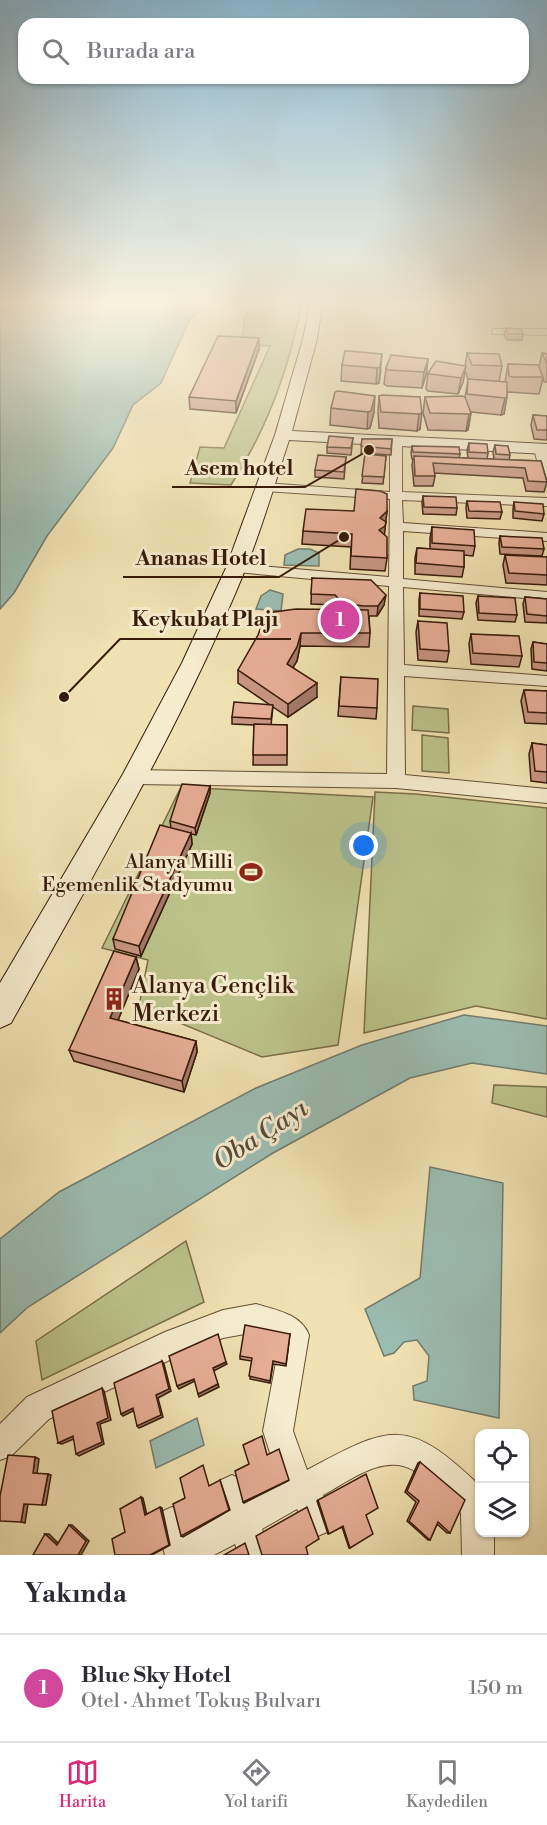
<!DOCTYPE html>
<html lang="tr">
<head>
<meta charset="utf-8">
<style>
  body { margin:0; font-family:"Libre Bodoni",serif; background:#f7f7f7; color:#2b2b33 }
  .controls { position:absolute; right:18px; bottom:18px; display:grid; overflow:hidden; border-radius:12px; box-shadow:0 2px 4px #0004 }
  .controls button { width:54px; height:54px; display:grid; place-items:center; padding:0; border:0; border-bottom:2px solid #e1e1e2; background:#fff; color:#2b2b33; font:30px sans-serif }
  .you { position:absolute; left:364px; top:846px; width:21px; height:21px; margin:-15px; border:4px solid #fff; border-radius:50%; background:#1a73e8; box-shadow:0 0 0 9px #1a73e833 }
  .badge { display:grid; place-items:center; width:39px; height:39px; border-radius:50%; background:#db2777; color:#fff; font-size:20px; font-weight:700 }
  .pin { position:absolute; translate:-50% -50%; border:3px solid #fff; box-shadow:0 2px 6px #0006 }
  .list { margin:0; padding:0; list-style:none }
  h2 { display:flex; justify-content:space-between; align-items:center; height:78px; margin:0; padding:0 24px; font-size:26px }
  h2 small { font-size:20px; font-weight:400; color:#7c7c81 }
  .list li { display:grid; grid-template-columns:39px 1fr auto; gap:18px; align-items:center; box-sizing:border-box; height:108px; padding:0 24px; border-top:2px solid #e1e1e2 }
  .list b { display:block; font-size:22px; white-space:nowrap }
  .list p { margin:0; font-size:20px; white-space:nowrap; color:#7c7c81 }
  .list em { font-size:20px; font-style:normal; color:#7c7c81 }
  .icon { flex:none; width:33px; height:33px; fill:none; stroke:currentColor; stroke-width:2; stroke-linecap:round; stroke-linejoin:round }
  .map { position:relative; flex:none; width:547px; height:1555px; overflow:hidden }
  .search { position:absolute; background:#fff; box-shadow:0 2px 4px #0004; left:18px; right:18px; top:18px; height:66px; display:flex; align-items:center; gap:15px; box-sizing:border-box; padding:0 21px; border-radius:18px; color:#7c7c81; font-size:22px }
  .sheet { height:186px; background:#fff }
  nav { display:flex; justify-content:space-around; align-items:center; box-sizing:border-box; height:84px; border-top:2px solid #e1e1e2; background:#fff; font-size:16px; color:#7c7c81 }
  nav a { display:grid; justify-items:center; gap:3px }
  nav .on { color:#db2777 }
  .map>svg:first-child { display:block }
  .green { fill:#bcc38b; stroke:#7a6e4a; stroke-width:1.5 }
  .water { fill:#9bbdb2; stroke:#737c6e; stroke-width:1.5 }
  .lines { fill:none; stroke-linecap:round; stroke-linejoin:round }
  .street-casing { stroke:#664c34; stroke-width:2 }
  .secondary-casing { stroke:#381a09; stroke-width:2 }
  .street { fill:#f6ecce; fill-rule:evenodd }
  .secondary { fill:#f6ecce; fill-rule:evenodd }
  .wall { fill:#c79682; stroke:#381a09; stroke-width:1.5 }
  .shaded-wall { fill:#a27a6a; stroke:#381a09; stroke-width:1.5 }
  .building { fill:#e7ae97; stroke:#381a09; stroke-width:1.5 }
  .labels { text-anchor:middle; stroke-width:6; stroke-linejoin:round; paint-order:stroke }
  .poi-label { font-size:20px; fill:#381a09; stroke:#f6ecce; text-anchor:end }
  .near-poi-label { font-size:24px; fill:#381a09; stroke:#f6ecce; text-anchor:start }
  .near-water-label { font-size:26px; font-style:italic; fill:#564b3c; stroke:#f6ecce }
  .leader { fill:none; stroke:#381a09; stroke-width:2 }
  .callout-dot { fill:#381a09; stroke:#f6ecce; stroke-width:2 }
  .callout-label { font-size:21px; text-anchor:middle; font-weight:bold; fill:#381a09; stroke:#f6ecce; stroke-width:6; stroke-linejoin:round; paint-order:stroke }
</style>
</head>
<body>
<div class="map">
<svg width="547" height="1555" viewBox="0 0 547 1555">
  <rect width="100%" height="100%" fill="#f1e2b3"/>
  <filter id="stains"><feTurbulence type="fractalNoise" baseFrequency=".00333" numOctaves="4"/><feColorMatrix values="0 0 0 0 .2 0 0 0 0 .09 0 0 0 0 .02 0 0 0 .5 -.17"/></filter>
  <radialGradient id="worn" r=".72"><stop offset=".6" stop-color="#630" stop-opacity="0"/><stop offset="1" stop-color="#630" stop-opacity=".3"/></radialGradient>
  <g class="green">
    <path d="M251,306h50c-12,63 -36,126 -70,179l-41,-2 10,-36 24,1 46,-102 -29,-2 4,-26z"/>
    <path d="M413,706l35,3 1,24 -37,-3z"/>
    <path d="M422,735l26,3 1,35 -27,-2z"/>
    <path d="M181,787l192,10 -35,248 -76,12 -123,-51 9,-46 -46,-12z"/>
    <path d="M375,792l41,2 131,14v211l-71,-13 -112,27z"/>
    <path d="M494,1085l53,2v30l-55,-14z"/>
    <path d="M186,1241l18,61 -162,78 -6,-39z"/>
  </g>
  <g class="water">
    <path d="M0,306h206l-16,13 -29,64 -28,22 -20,43 -66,88 -33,57 -14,16z"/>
    <path d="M298,549h12l9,4v13l-35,-1 1,-10z"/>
    <path d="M270,590l13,4 -2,17 -25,-2 5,-13z"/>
    <path d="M464,1015l83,11v48l-75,-11 -62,15 -137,75 -245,154 -28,26v-94l59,-47 197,-104 106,-43z"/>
    <path d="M430,1167l73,16 -4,235 -85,-18 -1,-14 14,-5 2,-25 -12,-16 -13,2 -10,11 -10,3 -19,-47 55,-31z"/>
    <path d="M197,1418l7,27 -48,23 -6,-27z"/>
  </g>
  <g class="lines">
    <g class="street-casing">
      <g id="street">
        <path d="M495,329h52v6l-55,-1v-4z"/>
        <path d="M396,439l6,3v50l145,6v8l-145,-6 1,23 144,10v8l-144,-10v48l144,13v8l-144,-13 1,78 143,11v10l-143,-10 1,99 142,14v14l-151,-15 -262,-4 -6,-2 -3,-5 3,-5 6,-2 253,4 2,-188 -153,-14 -7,-4 7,-4 153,13 1,-78 -126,-8 -6,-4 6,-4 126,9v-50z"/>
        <path d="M540,445l4,2 3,6v26l-6,-4 -7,-26z"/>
        <path d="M256,1304c20,6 45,10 53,31l-16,96 14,39c84,-45 100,-54 173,16v46h14v23h-32l-1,-42 -48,-43c-29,-17 -64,11 -90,25l11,25 -5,11 -11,5 -11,-5 -10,-22 -35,20 9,26h-32l-4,-11 -21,11h-49l-9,-32 5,-11 11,-5 11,5 8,20 33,-18 -8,-23 5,-11 11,-5 11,5 8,20 29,-16 -17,-53 17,-90 -24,-9 -33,6 -41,16 -133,65 -38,37 -11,4v-36l27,-27 138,-65 58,-22z"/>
      </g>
    </g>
    <g class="secondary-casing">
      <path id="secondary" d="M310,306h12l-5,33 -25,92 255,13v10l-258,-14c-14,43 -27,88 -44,130 -64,157 -152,305 -234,453l-11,5v-45l123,-209 59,-111 44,-95 49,-133 28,-96z"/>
    </g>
    <use href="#street" class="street"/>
    <use href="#secondary" class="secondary"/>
  </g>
  <g class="wall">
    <path d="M506,328l17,6 -1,6h-15l-3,-6z"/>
    <path d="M259,349l-23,64 -46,-4 -1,-12z"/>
    <path d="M345,351l36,19 -2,13 -3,1 -35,-3 1,-16z"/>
    <path d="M467,353l35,13 -3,16h6l3,-18 31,3 3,-14 5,1v28h-3l-1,-4 -4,16 -32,-2 -3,22 -3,1 -30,-3 -3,18 -2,1 -38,-1 -5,-17 2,-16h40l3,-17 -3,-10 -2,12 -5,12 -30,-3 -2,-2 2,-16 37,-7z"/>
    <path d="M428,359l-2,16 -4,13 -35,-2 -3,-2 2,-16z"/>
    <path d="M379,396l41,1v32l-3,2 -38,-3 -1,-16z"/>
    <path d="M331,408l43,4 -4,16 -3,1 -37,-4z"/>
    <path d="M533,415l14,1v24l-13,-1 -3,-14z"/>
    <path d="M353,438l-2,17 -24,-2v-6z"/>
    <path d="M362,439h30l-1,16 -30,-2z"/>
    <path d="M469,443l19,10 -1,6h7l-1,-7 2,-7 15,10 -1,5 32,1 6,21 -3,10 -18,-1 -3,-13 -89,-5 1,3 -2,10h-19l-2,-21 1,-6h-1l-1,-6 1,-7 48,8 -1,4h9l-1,-8z"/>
    <path d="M365,454l21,2 -3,28 -21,-1z"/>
    <path d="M346,457l-2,22 -29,-2v-7z"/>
    <path d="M423,496l34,12 -1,7 -33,-1 -1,-11z"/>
    <path d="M467,501l35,11 -2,7 -33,-1 -1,-11z"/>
    <path d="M514,502l30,12 -2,7 -29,-3v-9z"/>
    <path d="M354,511h33l-3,23 3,24 -2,13 -35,-2 1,-22 -49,-3 1,-13z"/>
    <path d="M432,527l43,19 -2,10 -9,-1v12l-2,10 -47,-3v-16l2,-10 13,1v-11z"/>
    <path d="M500,536l44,13 -2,7 -42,-2 -1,-11z"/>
    <path d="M505,555l42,2v28l-41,-2 -3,-18z"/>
    <path d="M312,578l72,27 -7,11h-8l1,17 -1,14 -69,-1 -3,15 -4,6 24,30 -29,20 -15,-10 -2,18h16v40h-34l1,-40 -22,-1v-7l38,-12 -32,-22v-13l101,-61 -4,-4 -24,-1z"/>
    <path d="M420,593l44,19 -2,7 -43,-3v-16z"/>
    <path d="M478,596l39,19 -2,7 -37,-2 -2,-17z"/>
    <path d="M525,597l22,2v24l-22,-1 -2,-18z"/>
    <path d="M418,621l31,30 -2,11 -29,-2 -2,-28z"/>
    <path d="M471,634l51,22 -3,11 -48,-3 -2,-20z"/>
    <path d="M533,642l14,2v27l-15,-2 -1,-20z"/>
    <path d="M341,677l36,31 -1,11 -38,-3z"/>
    <path d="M524,690l23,1v33l-22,-1 -4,-22z"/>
    <path d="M532,743l15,2v38l-16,-2 -2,-27z"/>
    <path d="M210,786v7l-14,42 -5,-1 1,10 -51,112 -26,-7 -2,-10 58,-111 -1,-7z"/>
    <path d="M136,957l3,12 -21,51 78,21 1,11 -13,40 -110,-31 -5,-11z"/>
    <path d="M290,1334l-4,32 -13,-2 -3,19 -20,-4 2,-18 -12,-2v-3z"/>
    <path d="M420,1462l30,71h-3l-10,-9 -7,16h-2l-21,-19 9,-19 -11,-10 13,-29z"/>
    <path d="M318,1500l48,15 -16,33h-1l-7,-21 -14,7 -11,-33z"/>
  </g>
  <g class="shaded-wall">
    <path d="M259,338v11l-23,64v-12z"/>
    <path d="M382,354l-3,29 -3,1 1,-16z"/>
    <path d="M428,359l-2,16 -4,13 2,-16z"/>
    <path d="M466,366l-3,16 -5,12 3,-16z"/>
    <path d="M375,396l-1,16 -4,16 -3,1 1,-17z"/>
    <path d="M507,397l-3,17 -3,1 4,-17z"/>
    <path d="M422,413l-2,16 -3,2 2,-17z"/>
    <path d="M471,413l-3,17 -2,1 3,-17z"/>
    <path d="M387,511l-3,28 -6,4 2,-25z"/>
    <path d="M386,595l-2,10 -7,11 1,-10z"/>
    <path d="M301,633l-1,13 -3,15 -10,16v-13z"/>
    <path d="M317,683v14l-29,20v-13z"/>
    <path d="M210,786v7l-14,42 -1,-7z"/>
    <path d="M191,833l1,11 -51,112 -2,-10z"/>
    <path d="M136,957l3,12 -25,61 -4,-12z"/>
    <path d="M196,1041l1,11 -13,40 -2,-11z"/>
    <path d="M162,1361l2,3 7,27 -13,7 5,19 -24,11 -2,-2 19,-31z"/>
    <path d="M226,1362l1,2 -13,7 -1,-3z"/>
    <path d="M194,1379l1,2 -16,8 -2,-3z"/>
    <path d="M218,1384l1,3 -20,10 -1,-3z"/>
    <path d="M102,1388l2,3 7,29 -11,4 4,20 -25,12 -3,-2z"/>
    <path d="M133,1408l2,2 -12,6 -2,-2z"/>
    <path d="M73,1436l3,2 -14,6 -4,-1z"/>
    <path d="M35,1457l4,2 -2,15 -4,-1z"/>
    <path d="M48,1474l3,1 -5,30h-4z"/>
    <path d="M220,1480l10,30 -47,27 -2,-1z"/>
    <path d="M289,1480l-1,1 -44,22 -1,-1z"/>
    <path d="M141,1497l2,1 4,17h-2z"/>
    <path d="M24,1504h4l-3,19 -4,-1z"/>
    <path d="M160,1507l2,1 8,37 -18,10h-2z"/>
    <path d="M69,1525h3l17,16 -8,14h-3z"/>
    <path d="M45,1534h4l11,11h-3z"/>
  </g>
  <g class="building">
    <path d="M506,328l15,1 2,5h-15z"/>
    <path d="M218,336l41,2 -23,63 -47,-4z"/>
    <path d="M345,351h3l34,3 -2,13 -3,1 -35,-3z"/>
    <path d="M467,353l32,1 3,12 -30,-1z"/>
    <path d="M542,353l5,1v10z"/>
    <path d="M391,355l37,4 -4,13 -36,-2 -2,-2z"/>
    <path d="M436,361l30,5 -5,12 -31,-4 -2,-1z"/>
    <path d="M508,364l30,1 5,12h-31l-3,-1z"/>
    <path d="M468,379l39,3v15l-2,1 -38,-4z"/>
    <path d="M338,391l37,5 -4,15 -3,1 -37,-4 4,-16z"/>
    <path d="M382,395l38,2 2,16 -3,1 -38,-2 -2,-16z"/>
    <path d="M462,396l3,1 6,16 -2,1 -39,-1 -5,-16z"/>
    <path d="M533,415l14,1v14h-10z"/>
    <path d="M329,436l24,2 -2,10 -24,-1z"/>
    <path d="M362,439h30l-1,10 -30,-3z"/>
    <path d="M469,443l18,1 1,9 -19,-1z"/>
    <path d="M495,445l13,1 2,9 -14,-1z"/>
    <path d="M412,446l47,1 1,7 -47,-2z"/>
    <path d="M365,454l21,2 -2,21 -22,-1z"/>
    <path d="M318,455l28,2 -2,15 -29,-2z"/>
    <path d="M414,456l127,5 6,21 -19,-1 -3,-13 -92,-5 2,13h-20z"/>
    <path d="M356,489l24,2 7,3v17l-7,7 6,4 -1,4 -6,4 8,7v21l-36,-2 1,-22 -49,-3 3,-22 48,2z"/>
    <path d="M423,496l33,1 1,11 -33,-1z"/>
    <path d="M467,501l33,1 2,10 -33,-1z"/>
    <path d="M514,502l29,2 1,10 -29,-3z"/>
    <path d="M432,527l42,3 1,16 -43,-3z"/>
    <path d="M500,536l42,2 2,11 -42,-2z"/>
    <path d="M417,548l47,3v16l-48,-4z"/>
    <path d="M505,555l42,2v18l-38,-2z"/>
    <path d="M312,578l59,2 15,15 -8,11h-15l-20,-3 -8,-8 -24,-1z"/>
    <path d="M420,593l43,3 1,16 -44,-3z"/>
    <path d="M478,596l37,2 2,17 -38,-2z"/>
    <path d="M525,597l22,2v17l-20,-2z"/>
    <path d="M296,609l72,1 2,23h-69l-4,14 -10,17 30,19 -29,21 -50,-34 20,-35 8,-22z"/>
    <path d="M418,621l29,2 2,28 -29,-2z"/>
    <path d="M471,634l48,2 3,20 -49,-3z"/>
    <path d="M533,642l14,2v19l-13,-1z"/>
    <path d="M341,677l37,2 -1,29 -38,-2z"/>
    <path d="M524,690l23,1v22l-19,-1z"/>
    <path d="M234,702l39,3 -2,14 -39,-2z"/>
    <path d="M254,724l33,1v30h-34z"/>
    <path d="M532,743l15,2v27l-12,-1z"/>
    <path d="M182,784l28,2 -15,42 -25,-7z"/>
    <path d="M160,825l31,8 -52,113 -26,-7z"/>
    <path d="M114,951l22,6 -26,61 86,23 -14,40 -113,-31z"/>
    <path d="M245,1325l45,9 -4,30 -13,-3 -3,20 -21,-5 3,-18 -12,-2z"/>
    <path d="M218,1334l8,28 -13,6 5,16 -20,10 -4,-15 -17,7 -8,-30z"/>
    <path d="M162,1361l7,28 -13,6 5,20 -24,11 -4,-18 -12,6 -7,-31z"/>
    <path d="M102,1388l6,30 -11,5 5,19 -26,12 -3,-18 -15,7 -6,-32z"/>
    <path d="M262,1436l5,19 12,-6 10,31 -46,22 -8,-31 14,-7 -6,-19z"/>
    <path d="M8,1455l27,2 -2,16 15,1 -6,31 -18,-1 -3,18 -21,-1v-25z"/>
    <path d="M420,1462l45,38 -15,33 -12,-11 -8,18 -21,-19 10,-20 -12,-10z"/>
    <path d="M203,1465l6,21 11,-6 9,30 -48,26 -8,-32 12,-6 -5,-20z"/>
    <path d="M366,1474l12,34 -12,7 7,19 -23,14 -7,-22 -14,8 -11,-34z"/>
    <path d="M141,1497l4,18 15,-8 9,38 -19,10h-35l-3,-16 13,-7 -5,-23z"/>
    <path d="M307,1507l12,32 -13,8 2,8h-46l-6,-19z"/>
    <path d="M69,1525l17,16 -8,14h-45l12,-21 12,11z"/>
    <path d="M245,1543l4,12h-25z"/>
  </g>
  <linearGradient id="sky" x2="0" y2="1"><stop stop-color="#89b8d2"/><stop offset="0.58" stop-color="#f9f2dd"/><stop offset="1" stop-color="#f9f2dd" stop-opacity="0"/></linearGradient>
  <rect width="547" height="524" fill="url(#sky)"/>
  <defs>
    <g id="stadium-bare" transform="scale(1.8)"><path d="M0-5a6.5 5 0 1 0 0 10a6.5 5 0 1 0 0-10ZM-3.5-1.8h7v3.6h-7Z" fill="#8f2418" stroke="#f6ecce" stroke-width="2.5" paint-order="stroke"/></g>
    <g id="building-bare" transform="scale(1.8)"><path d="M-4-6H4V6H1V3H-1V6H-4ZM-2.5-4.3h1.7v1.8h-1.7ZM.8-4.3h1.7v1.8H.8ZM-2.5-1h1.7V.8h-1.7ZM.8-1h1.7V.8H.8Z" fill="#8f2418" stroke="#f6ecce" stroke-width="2.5" paint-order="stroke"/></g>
  </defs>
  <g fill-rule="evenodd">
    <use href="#stadium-bare" x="251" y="872"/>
    <use href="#building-bare" x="114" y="999"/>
  </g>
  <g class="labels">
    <g class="poi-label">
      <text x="233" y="868">Alanya Milli<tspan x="233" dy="23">Egemenlik Stadyumu</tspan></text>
    </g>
    <g class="near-poi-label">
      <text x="132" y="993">Alanya Gençlik<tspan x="132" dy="28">Merkezi</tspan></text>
    </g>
    <g class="near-water-label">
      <text transform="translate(260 1134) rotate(-33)" y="9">Oba Çayı</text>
    </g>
  </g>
  <path class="leader" d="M369 450L305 487H172M344 537L279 577H123M64 697L120 639H291"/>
  <g class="callout-dot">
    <circle cx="369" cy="450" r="6"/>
    <circle cx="344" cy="537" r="6"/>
    <circle cx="64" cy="697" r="6"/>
  </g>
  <g class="callout-label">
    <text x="239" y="475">Asem hotel</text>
    <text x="201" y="565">Ananas Hotel</text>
    <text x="205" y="626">Keykubat Plajı</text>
  </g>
  <rect width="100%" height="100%" filter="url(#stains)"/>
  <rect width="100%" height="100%" fill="url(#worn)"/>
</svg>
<div class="controls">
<button><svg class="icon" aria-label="locate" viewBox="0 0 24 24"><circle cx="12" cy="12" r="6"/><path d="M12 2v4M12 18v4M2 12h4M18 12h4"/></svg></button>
<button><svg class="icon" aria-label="layers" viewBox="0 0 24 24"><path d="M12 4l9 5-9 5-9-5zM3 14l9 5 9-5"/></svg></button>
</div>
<div class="you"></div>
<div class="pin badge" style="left:340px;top:620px;background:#d1479c">1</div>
<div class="search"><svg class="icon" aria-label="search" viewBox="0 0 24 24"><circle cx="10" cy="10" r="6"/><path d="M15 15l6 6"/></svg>Burada ara</div>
</div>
<section class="sheet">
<h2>Yakında<small></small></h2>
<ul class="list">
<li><span class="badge" style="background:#d1479c">1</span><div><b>Blue Sky Hotel</b><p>Otel · Ahmet Tokuş Bulvarı</p></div><em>150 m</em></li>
</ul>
</section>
<nav>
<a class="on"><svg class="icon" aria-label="map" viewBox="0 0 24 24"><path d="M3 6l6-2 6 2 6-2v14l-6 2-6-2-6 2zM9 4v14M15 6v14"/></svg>Harita</a>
<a><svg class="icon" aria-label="directions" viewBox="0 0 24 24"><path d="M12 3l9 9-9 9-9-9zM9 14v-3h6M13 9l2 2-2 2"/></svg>Yol tarifi</a>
<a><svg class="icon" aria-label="saved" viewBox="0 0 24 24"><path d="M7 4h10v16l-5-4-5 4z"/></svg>Kaydedilen</a>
</nav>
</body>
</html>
